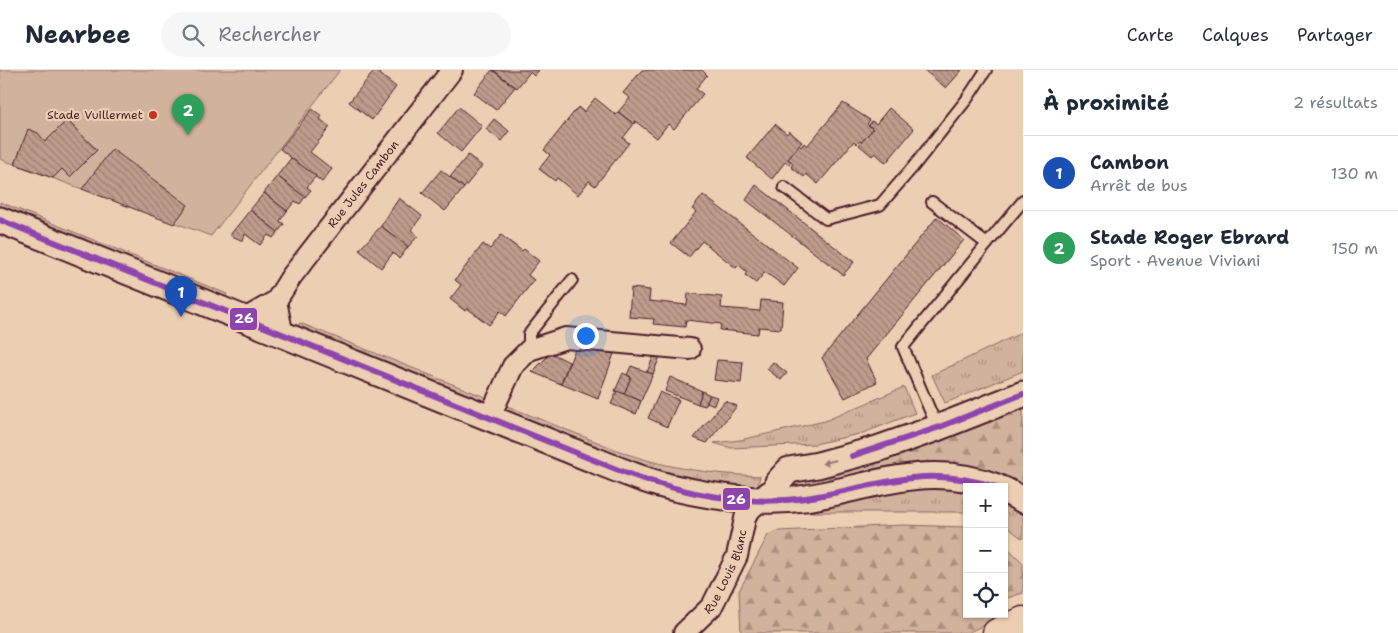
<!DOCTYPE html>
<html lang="fr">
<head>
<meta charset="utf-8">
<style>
  body { margin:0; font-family:"Shantell Sans",sans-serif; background:#f6f6f7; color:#1f2937 }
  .controls { position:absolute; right:15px; bottom:15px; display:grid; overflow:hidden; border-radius:0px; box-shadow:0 1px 4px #0004 }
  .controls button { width:45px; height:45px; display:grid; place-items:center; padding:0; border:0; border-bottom:1px solid #e0e1e3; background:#fff; color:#1f2937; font:25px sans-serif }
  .you { position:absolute; left:585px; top:265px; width:18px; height:18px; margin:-12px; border:4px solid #fff; border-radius:50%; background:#1a73e8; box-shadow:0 0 0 8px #1a73e833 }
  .badge { display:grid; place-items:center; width:32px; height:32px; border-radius:50%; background:#0f766e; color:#fff; font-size:16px; font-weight:700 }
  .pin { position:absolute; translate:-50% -41px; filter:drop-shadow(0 1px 2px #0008) }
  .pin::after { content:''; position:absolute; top:26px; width:18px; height:15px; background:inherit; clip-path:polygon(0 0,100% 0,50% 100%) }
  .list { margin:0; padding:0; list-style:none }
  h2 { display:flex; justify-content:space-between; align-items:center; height:65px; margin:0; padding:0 20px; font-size:21px }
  h2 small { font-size:16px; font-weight:400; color:#747a83 }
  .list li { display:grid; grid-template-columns:32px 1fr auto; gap:15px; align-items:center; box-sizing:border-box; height:75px; padding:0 20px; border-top:1px solid #e0e1e3 }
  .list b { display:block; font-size:19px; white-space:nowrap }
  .list p { margin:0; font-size:16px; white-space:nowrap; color:#747a83 }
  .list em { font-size:16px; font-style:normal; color:#747a83 }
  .icon { flex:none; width:28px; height:28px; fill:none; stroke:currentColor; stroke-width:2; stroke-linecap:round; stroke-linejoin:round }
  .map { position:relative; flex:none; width:1023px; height:563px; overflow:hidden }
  header { display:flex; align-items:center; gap:30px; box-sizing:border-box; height:70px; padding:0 25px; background:#fff; border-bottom:1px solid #e0e1e3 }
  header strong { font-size:24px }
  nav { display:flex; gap:28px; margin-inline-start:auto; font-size:18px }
  .search { width:350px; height:45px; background:#f6f6f7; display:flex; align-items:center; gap:12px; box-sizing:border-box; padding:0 18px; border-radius:28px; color:#747a83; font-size:19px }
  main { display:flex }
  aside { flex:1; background:#fff }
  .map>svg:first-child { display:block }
  .grass { fill:url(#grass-tufts); stroke:#8e6864 }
  .forest { fill:url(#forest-firs); stroke:#8e6864 }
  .garden { fill:#d1b29c; stroke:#8e6864 }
  .building { fill:url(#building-back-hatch); stroke:#4a1f2b }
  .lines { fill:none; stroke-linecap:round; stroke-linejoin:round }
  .service-casing { stroke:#4a1f2b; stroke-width:14 }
  .minor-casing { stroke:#4a1f2b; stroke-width:24 }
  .tertiary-casing { stroke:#4a1f2b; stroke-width:29 }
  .trunk-casing { stroke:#4a1f2b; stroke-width:31 }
  .service { stroke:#ecceb2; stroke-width:10 }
  .minor { stroke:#ecceb2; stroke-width:20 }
  .tertiary { stroke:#ecceb2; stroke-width:25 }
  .trunk { stroke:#ecceb2; stroke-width:28 }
  .bus-1-casing { stroke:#ecceb2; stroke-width:10 }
  .bus-1 { stroke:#8e44ad; stroke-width:6 }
  .oneway { fill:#9b766e }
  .poi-dot { fill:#c8321e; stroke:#ecceb2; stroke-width:2 }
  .labels { text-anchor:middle; stroke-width:4.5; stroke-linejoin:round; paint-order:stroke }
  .poi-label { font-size:12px; fill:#4a1f2b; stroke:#ecceb2; text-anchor:end }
  .street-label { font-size:12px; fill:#4a1f2b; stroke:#ecceb2 }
  .line-badge { stroke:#ecceb2; stroke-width:2 }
  .badge-label { font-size:14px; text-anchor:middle; font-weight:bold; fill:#fff }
</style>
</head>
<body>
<header>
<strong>Nearbee</strong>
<div class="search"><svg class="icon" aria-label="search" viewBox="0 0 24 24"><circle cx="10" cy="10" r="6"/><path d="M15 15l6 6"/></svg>Rechercher</div>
<nav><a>Carte</a><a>Calques</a><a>Partager</a></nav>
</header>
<main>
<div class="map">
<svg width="1023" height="563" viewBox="0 0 1023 563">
  <defs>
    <pattern id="grass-tufts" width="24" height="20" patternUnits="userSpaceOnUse" patternTransform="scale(1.25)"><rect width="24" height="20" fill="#d1b29c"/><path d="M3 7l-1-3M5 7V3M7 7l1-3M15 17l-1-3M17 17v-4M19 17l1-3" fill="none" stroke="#ac907f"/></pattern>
    <pattern id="forest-firs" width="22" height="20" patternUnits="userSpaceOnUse" patternTransform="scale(1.25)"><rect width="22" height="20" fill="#d1b29c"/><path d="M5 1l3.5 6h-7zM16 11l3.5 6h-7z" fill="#ac907f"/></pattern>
    <pattern id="building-back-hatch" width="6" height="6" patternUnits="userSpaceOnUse" patternTransform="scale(1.25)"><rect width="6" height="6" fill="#bf9d8d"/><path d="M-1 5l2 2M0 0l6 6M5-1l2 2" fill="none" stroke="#9d7f73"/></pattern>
  </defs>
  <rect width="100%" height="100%" fill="#ecceb2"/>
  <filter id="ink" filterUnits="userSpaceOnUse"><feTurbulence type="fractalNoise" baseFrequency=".02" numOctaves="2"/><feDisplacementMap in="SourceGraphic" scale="10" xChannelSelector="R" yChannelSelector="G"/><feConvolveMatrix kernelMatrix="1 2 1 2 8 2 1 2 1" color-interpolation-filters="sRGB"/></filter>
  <g filter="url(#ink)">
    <g class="grass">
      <path d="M0,132l227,92 -2,5 -225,-91z"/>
      <path d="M300,253l327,131c44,15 86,20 133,22l-3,13 -84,-11 -375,-150v-3z"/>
      <path d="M1023,262v39l-78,32 -13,-28z"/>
      <path d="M904,317l11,26 -52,20 -48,11 -84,4 -17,-5 26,-3 85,-19z"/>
      <path d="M911,416l56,1v25h-156v-4z"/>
      <path d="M1004,431l19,11v27l-19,-14z"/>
    </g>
    <g class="forest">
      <path d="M1023,328v88c-78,-43 -137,-19 -217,-1v-12z"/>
      <path d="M903,455l64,2v87h29l1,5 -30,14h-226l-2,-42 29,-56 10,-4z"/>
      <path d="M1004,474l19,19v30l-19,6z"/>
    </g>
    <path class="garden" d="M0,0h340l-129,166 -211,-77z"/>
    <g class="building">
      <path d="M375,0l21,17 -24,33 -23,-18z"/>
      <path d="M492,0l23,17 -19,23 -22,-17z"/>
      <path d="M493,0h46l-5,6 -4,-4 -13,16z"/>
      <path d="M642,0h60l5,5 -11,14 7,5 -29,35 -6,-5 -11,14 -22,-17 -1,3 -16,-12 12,-14 -7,-5z"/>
      <path d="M924,0h38l-16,18z"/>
      <path d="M595,28l21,17 2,-3 16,12 -11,14 6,5 -34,43 -6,-5 -11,14 -21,-17 -2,3 -16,-12 11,-14 -6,-5 34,-43 6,5z"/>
      <path d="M843,33l27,17 -3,4 6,5 -11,13 -2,-1 -3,3 -3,-3 -36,43 -12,-10 -2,3 -13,-10 2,-4 -5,-4 11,-14 2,2 3,-4 3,3z"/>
      <path d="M459,37l23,19 -21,26 -23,-19z"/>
      <path d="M889,38l25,21 -28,34 -11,-10 -3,3 -13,-11 14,-16 -4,-4 3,-4 4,3z"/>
      <path d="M312,39l10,7 -2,3 10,8 -20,25 22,17 -10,13 -42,-33z"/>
      <path d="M494,49l15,12 -8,10 -15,-12z"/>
      <path d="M67,50l30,30 -27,27 -8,-8 -9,9 -38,-14 13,-35 10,4 7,9z"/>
      <path d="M775,54l12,10 2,-3 13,11 -14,17 4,3 -3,3 -4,-3 -13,17 -25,-21z"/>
      <path d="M112,79l76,56 -14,19 -92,-35z"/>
      <path d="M468,85l14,11 -18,22 -14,-11z"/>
      <path d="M291,88l25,18 -9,11 4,3 -6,7 -28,-21z"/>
      <path d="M441,100l23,18 -19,23 -23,-18z"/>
      <path d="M277,106l28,21 -5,7 -5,-3 -8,10 -23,-18z"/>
      <path d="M756,115l98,77 -11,13 -97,-75z"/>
      <path d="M264,123l23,18 -7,10 4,3 -6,8 -28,-22z"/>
      <path d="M703,125l95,73 -14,18 -19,-14 -9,11 -11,-8 2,-3 -8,-7 -3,3 -34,-27 -13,16 -18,-14 25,-31 -4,-3z"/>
      <path d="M399,128l23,18 -11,14 7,6 -10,11 -27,-21z"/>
      <path d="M250,140l28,22 -5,6 -5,-3 -8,10 -15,-11 -2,7 -13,-6z"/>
      <path d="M937,147l27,23 -98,119 11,23 -32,16 -23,-40z"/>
      <path d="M381,156l27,21 -9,12 -6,-6 -12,15 -22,-18z"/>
      <path d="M501,165l21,16 2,-2 15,12 -11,14 6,5 -28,36 -6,-5 -11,14 -22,-17 -2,3 -15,-12 11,-14 -6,-5 28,-36 7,5z"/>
      <path d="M631,218l19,2 -1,11 38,4 1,-12 34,4 -1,11 39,3 1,-11 22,2 -2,27 -22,-2 -1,7 -38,-4 1,-6 -35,-4 -1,7 -32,-3 1,-5 -25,-2z"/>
      <path d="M576,277l40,1 -18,51 -37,-15z"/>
      <path d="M551,283l18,9 -8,22 -29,-12z"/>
      <path d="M655,283l6,1 -8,20 -6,-2z"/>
      <path d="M717,290l26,2 -2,21 -27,-3z"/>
      <path d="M773,292l14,11 -6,7 -14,-11z"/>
      <path d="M631,296l22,8 -12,27 -17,-7 7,-17 -4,-2z"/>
      <path d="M623,303l8,4 -7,17 -9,-3z"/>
      <path d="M670,307l32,14 -4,13 -33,-13z"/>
      <path d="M617,321l24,10 -5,13 -25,-10z"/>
      <path d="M702,321l8,4 -5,11 -7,-2z"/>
      <path d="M660,322l19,8 -12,27 -19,-9z"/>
      <path d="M710,325l7,2 -3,8 -7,-3z"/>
      <path d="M725,331l12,5 -30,37 -13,-5z"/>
    </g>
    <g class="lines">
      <g class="service-casing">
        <g id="service">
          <path d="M784,117l42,32 54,-14 33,-38 54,-68 19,-29"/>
          <path d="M932,132l55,42 -84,103 34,80"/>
          <path d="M987,174l36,-43"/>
          <path d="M529,280v-16l43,-54"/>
        </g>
      </g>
      <g class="minor-casing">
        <g id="minor">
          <path d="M276,231l7,35"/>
          <path id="s1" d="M243,250l33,-19 15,-24 161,-207"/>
          <path d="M489,348l24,-52 16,-16 37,-12 124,11"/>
          <path id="s2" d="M684,563l28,-27 25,-50 9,-42 22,-22"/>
        </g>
      </g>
      <g class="tertiary-casing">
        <g id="tertiary">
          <path d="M0,150c152,62 304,124 457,185 41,16 82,33 122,49 33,13 66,28 100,35 41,9 85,15 127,9 67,-11 123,-38 191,-11"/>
          <path d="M778,412l11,-12 29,-5 59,-16 60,-21 86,-34"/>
          <path d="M1004,420l19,10"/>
        </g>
      </g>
      <g class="trunk-casing">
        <path id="trunk" d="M997,563l26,-12"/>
      </g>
      <use href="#service" class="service"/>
      <use href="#minor" class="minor"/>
      <use href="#tertiary" class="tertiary"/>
      <use href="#trunk" class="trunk"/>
      <g class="bus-1-casing">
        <g id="bus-1">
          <path d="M0,150l616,249c59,23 126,38 190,29 73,-11 114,-35 190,-11"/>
          <path d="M852,386l85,-28 86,-34"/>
        </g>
      </g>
      <use href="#bus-1" class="bus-1"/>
    </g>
    <defs><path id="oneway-solid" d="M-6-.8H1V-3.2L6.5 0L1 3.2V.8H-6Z" transform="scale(1.25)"/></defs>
    <use class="oneway" href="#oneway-solid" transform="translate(829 392) rotate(165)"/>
  </g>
  <circle class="poi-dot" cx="153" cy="45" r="5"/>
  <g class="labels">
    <g class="poi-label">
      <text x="143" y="49">Stade Vuillermet</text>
    </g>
    <g class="street-label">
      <text dy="4" stroke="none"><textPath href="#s1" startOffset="184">Rue Jules Cambon</textPath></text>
      <text dy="4" stroke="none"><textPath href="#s2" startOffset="76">Rue Louis Blanc</textPath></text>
    </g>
  </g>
  <g class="line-badge">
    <rect x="229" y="237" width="29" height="24" rx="5" fill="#8e44ad"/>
    <rect x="722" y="417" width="29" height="24" rx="5" fill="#8e44ad"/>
  </g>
  <g class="badge-label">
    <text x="244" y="253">26</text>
    <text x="736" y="434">26</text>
  </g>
</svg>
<div class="controls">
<button>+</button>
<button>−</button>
<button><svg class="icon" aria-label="locate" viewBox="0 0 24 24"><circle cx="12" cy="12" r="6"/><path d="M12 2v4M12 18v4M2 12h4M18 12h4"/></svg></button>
</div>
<div class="you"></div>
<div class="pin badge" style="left:181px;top:247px;background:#1a4fb4">1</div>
<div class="pin badge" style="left:188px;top:65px;background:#2e9e5b">2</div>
</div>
<aside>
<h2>À proximité<small>2 résultats</small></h2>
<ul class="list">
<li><span class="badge" style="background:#1a4fb4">1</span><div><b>Cambon</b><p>Arrêt de bus</p></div><em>130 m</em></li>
<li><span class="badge" style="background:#2e9e5b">2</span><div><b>Stade Roger Ebrard</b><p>Sport · Avenue Viviani</p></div><em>150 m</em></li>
</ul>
</aside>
</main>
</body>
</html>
